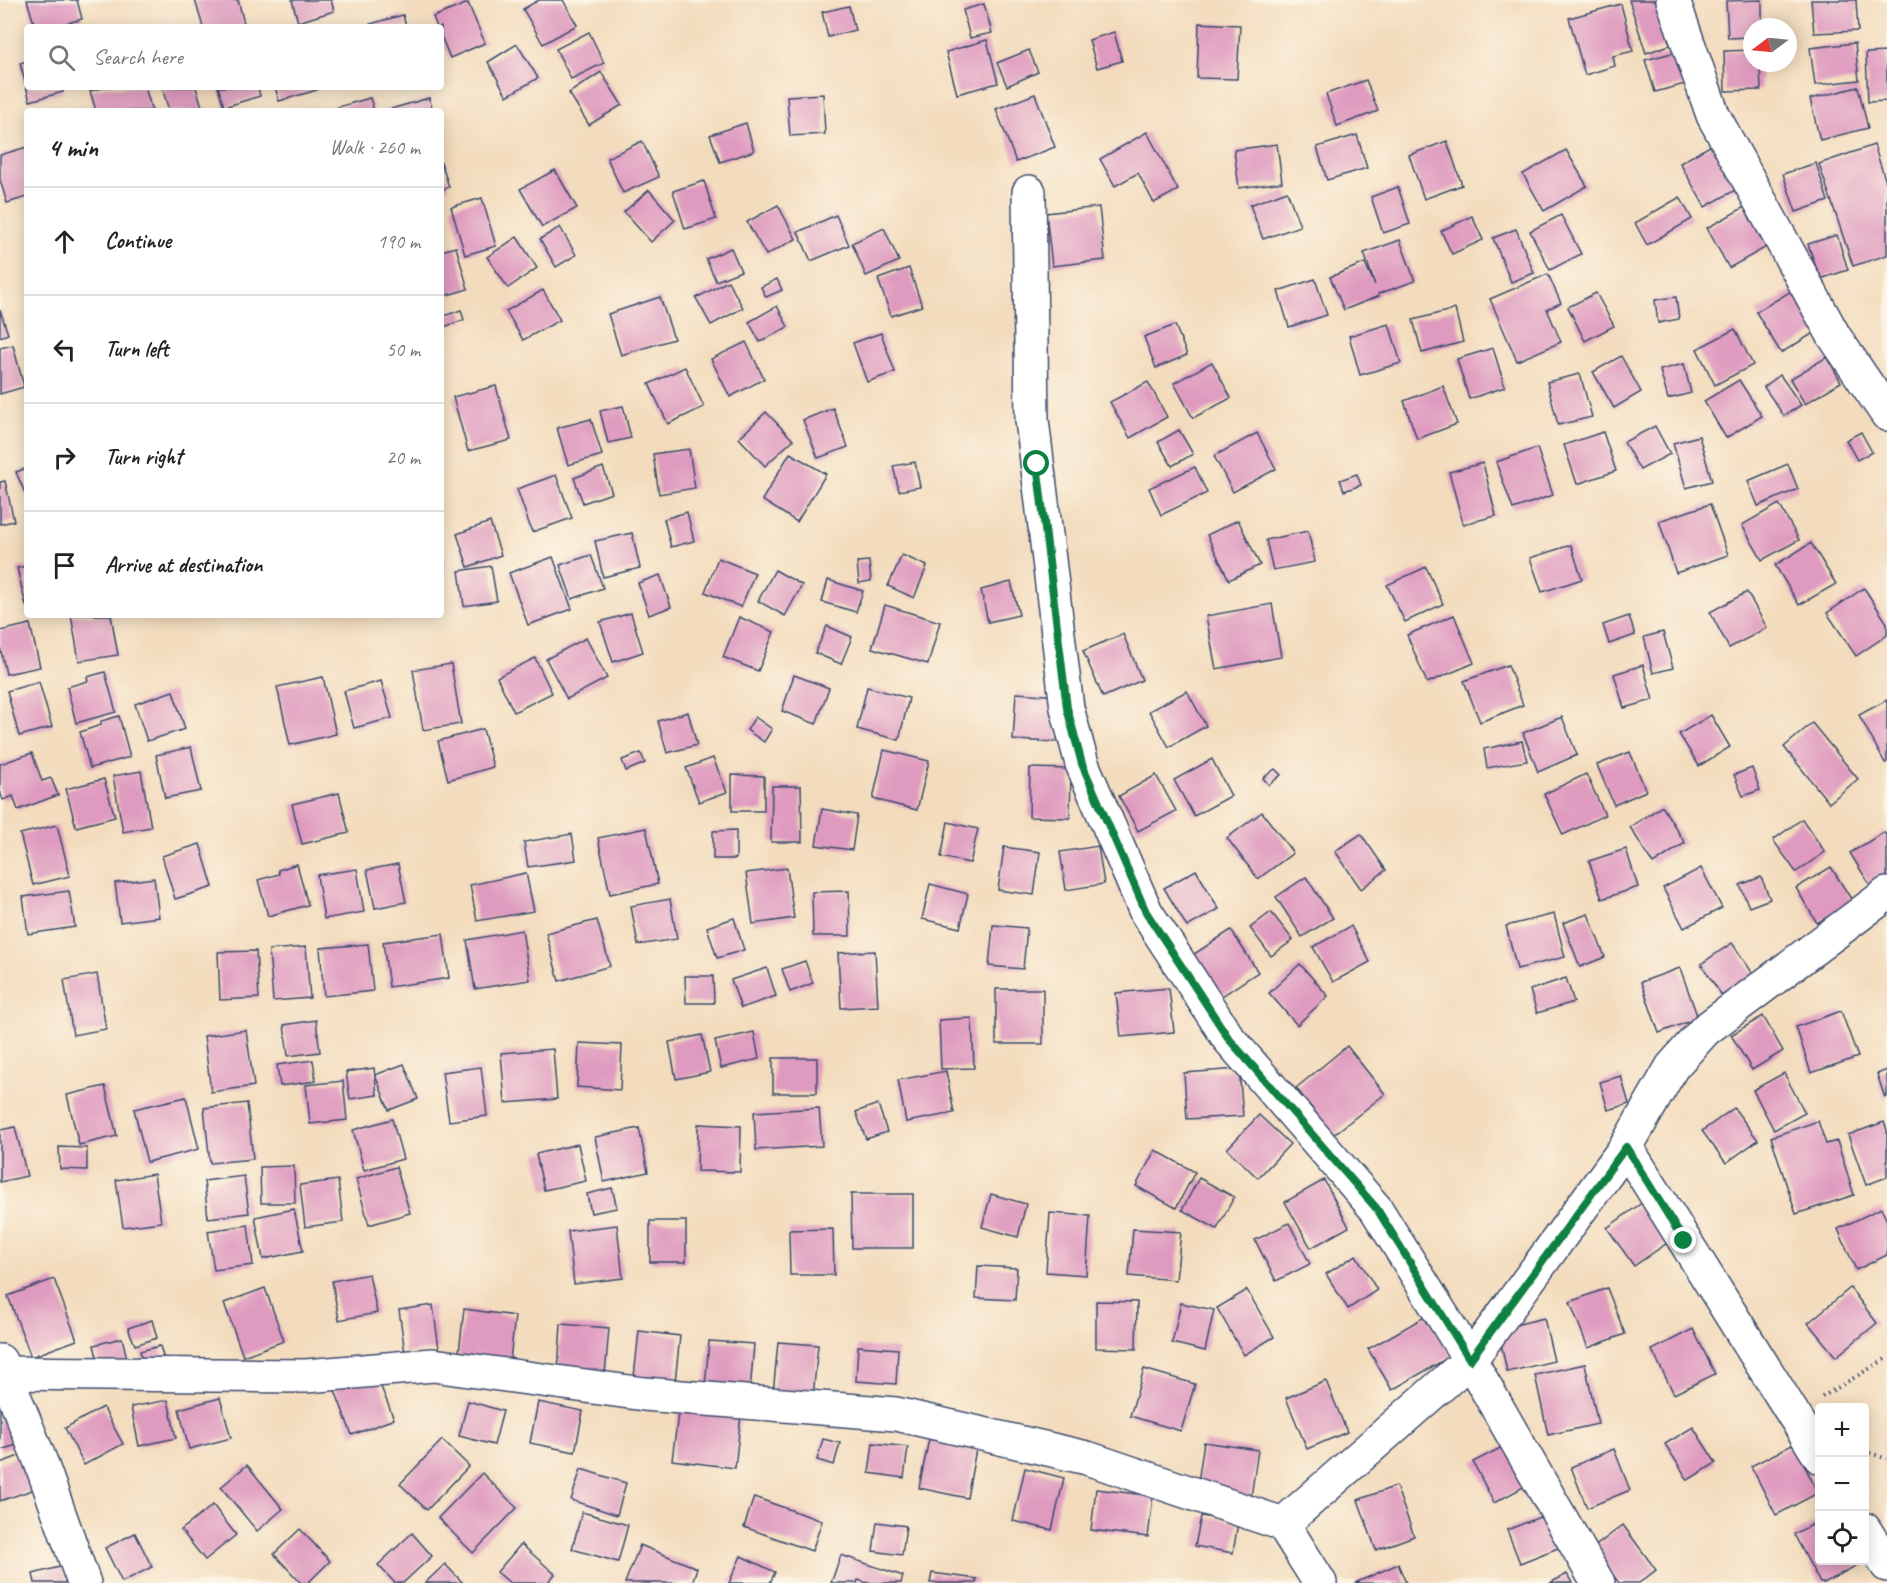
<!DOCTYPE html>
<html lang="en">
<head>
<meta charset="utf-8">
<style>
  body { margin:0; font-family:Caveat,sans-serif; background:#f6f6f6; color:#222 }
  .controls { position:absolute; right:18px; bottom:18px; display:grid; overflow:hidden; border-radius:6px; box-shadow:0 3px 15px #0003 }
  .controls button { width:54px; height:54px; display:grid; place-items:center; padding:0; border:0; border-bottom:2px solid #e0e0e0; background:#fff; color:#222; font:30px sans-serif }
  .compass { position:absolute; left:1743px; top:18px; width:54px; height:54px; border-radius:50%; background:#fff; box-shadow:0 3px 15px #0003; rotate:254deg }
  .stop { position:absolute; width:18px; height:18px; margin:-14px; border:4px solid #0b8043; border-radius:50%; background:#fff }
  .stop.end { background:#0b8043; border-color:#fff; box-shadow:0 2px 6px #0008 }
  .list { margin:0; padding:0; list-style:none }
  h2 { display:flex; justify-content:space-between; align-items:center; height:78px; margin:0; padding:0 24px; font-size:26px }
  h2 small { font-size:20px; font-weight:400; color:#767676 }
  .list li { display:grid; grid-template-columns:39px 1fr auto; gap:18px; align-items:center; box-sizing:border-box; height:108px; padding:0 24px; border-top:2px solid #e0e0e0 }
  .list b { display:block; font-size:22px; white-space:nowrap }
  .list em { font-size:20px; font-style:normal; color:#767676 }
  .icon { flex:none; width:33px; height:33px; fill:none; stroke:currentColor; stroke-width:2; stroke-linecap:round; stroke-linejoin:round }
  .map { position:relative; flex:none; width:1887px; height:1583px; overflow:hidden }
  .search { position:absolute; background:#fff; box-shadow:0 3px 15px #0003; left:24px; top:24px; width:420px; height:66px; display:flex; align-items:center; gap:15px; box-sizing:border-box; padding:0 21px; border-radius:6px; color:#767676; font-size:22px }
  .panel { position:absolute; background:#fff; box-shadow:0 3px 15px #0003; left:24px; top:108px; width:420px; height:510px; border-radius:6px }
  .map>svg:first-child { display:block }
  .building { fill:#df9bbf }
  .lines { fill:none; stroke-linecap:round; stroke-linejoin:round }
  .minor-casing { stroke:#3b496c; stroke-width:36 }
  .path { stroke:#3b496c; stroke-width:4; stroke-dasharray:1.5 4.5; stroke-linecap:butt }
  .minor { stroke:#fff; stroke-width:33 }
  .route { stroke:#0b8043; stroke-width:8 }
</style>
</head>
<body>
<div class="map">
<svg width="1887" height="1583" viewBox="0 0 1887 1583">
  <rect width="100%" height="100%" fill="#fcf5e5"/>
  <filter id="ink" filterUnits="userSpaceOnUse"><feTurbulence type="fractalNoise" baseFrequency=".0167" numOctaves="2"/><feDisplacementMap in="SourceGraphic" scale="12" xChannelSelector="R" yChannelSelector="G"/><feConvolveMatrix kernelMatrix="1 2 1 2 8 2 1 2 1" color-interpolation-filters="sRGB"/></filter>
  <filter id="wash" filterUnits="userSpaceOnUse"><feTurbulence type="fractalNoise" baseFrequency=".008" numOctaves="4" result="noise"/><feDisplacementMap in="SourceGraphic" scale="24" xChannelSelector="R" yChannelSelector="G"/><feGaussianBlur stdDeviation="1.35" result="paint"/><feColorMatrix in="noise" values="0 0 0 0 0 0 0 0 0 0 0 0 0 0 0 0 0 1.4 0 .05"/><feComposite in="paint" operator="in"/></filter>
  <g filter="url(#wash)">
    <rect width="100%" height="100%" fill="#f3dcbd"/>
    <g id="blocks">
      <g class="building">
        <path d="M27,0h50l5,19 -29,8h-18z"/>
        <path d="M195,0h43l7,27h-42z"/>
        <path d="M292,0h39l3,11 -36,11z"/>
        <path d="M539,0h24l14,25 -34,19 -20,-35z"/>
        <path d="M1629,0h40l13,41 -36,12z"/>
        <path d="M1762,0v27h-10v10l-24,1 -2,-37z"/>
        <path d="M1811,0h45l2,31 -44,2z"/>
        <path d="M468,3l17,40 -35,15 -9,-22v-9h-4l-4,-10z"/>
        <path d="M984,4l8,29 -22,5 -7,-28z"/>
        <path d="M1621,4l12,47 -20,5 2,10 -30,9 -16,-57z"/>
        <path d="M849,6l6,24 -27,7 -6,-25z"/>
        <path d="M403,15l3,12h-36v-3z"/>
        <path d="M1199,23l41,2 -3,54 -40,-1z"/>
        <path d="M589,32l15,31 -33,16 -15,-30z"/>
        <path d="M1114,32l8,29 -25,7 -8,-28z"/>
        <path d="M987,40l11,43 -41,11 -11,-42z"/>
        <path d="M1855,43l4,37 -44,5 -5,-37z"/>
        <path d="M517,44l21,34 -31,18 -19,-34z"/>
        <path d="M1029,50l9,22 -31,14 -10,-23z"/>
        <path d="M1752,50v13h8l1,27 -36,1 -1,-40z"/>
        <path d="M1676,52l9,32 -30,8 -10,-32z"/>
        <path d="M1887,52v49l-19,1 -2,-49z"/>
        <path d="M27,61l-1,26h36l1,5 -33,9 -10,-38z"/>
        <path d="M601,72l21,33 -33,20 -20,-32z"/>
        <path d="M1366,80l12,31 -41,15 -11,-32z"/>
        <path d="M106,87h39l7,24h-56l-6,-20z"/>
        <path d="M162,87h34l7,23 -34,1z"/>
        <path d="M218,87h40l2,9 -36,11z"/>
        <path d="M275,87h41l1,3 -38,11z"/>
        <path d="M1858,87l10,41 -48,12 -10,-41z"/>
        <path d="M823,94l2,40 -35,2 -3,-40z"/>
        <path d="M1035,94l20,53 -39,15 -20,-53z"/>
        <path d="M370,98l4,13h-34l-2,-4z"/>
        <path d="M429,98l4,13h-46v-1z"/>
        <path d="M746,123l8,28 -34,11 -10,-27z"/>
        <path d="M1147,132l31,58 -24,13 -16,-30 -23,13 -15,-27z"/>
        <path d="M1357,135l10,33 -40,12 -10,-33z"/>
        <path d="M642,141l17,36 -36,16 -16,-35z"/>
        <path d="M1447,141l15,44 -38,14 -15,-44z"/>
        <path d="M1715,143l26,44 -36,20 -25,-44z"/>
        <path d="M1277,144l5,38 -43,6 -5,-38z"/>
        <path d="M1874,145l13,40v70l-34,11 -34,-102z"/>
        <path d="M27,147v50l-20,6 -7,-23v-25z"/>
        <path d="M1566,150l21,36 -43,25 -21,-37z"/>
        <path d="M441,162l8,25 -8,3z"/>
        <path d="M1816,163l12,38 -32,11 -13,-38z"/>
        <path d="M555,170l22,38 -35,19 -22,-38z"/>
        <path d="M704,181l12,38 -31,10 -12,-38z"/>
        <path d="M1398,187l12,37 -27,9 -12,-36z"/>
        <path d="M649,190l26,30 -24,22 -27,-30z"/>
        <path d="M1287,191l13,35 -37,13 -13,-34z"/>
        <path d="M1680,197l12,22 -45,26 -12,-22z"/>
        <path d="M482,198l14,48 -31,9 -14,-48z"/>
        <path d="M778,205l18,34 -30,16 -19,-33z"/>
        <path d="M1748,205l22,40 -41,23 -22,-40z"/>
        <path d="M1099,207l6,53 -53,6 -6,-53z"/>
        <path d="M836,215l13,30 -38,16 -13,-29z"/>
        <path d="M1561,215l20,39 -31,16 -20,-39z"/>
        <path d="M1472,216l11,24 -31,14 -11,-23z"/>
        <path d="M560,227l16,28 -20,12 -16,-28z"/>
        <path d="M884,228l15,33 -33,15 -14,-33z"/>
        <path d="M1516,229l18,44 -23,9 -18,-44z"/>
        <path d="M1837,235l11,35 -28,9 -12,-35z"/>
        <path d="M517,237l20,31 -29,20 -21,-31z"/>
        <path d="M1400,240l15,41 -37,13 1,2 -35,14 -14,-33 35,-14 10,22 -11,-32z"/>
        <path d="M456,247l12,42 -27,8v-46z"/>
        <path d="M731,248l10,23 -25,10 -10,-22z"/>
        <path d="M909,268l13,38 -31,10 -13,-37z"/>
        <path d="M1548,274l13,29 -14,6 14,33 -44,19 -27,-62z"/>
        <path d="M777,279l5,11 -16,7 -5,-10z"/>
        <path d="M1315,279l12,36 -38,12 -11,-36z"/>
        <path d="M728,281l15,27 -32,17 -15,-27z"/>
        <path d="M1798,287l24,41 -41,25 -25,-41z"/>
        <path d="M543,290l17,30 -37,20 -17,-29z"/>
        <path d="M1596,293l18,33 -29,15 -17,-34z"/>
        <path d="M660,297l14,42 -53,16 -13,-41z"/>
        <path d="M1676,297l3,22 -21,4 -3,-23z"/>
        <path d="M777,306l11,21 -28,15 -11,-20z"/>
        <path d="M1455,309l8,33 -41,11 -9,-33z"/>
        <path d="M0,310l8,24 -8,3z"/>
        <path d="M461,310l3,10 -23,8v-11z"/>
        <path d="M1389,324l12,39 -41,12 -11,-39z"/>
        <path d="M1175,325l12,30 -31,13 -12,-31z"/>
        <path d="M1735,329l18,36 -38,20 -18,-36z"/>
        <path d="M881,333l14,39 -28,10 -14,-39z"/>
        <path d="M746,342l18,37 -34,18 -19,-38z"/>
        <path d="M13,345l11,42 -24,7v-46z"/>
        <path d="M1493,348l12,39 -36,12 -12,-40z"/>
        <path d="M1621,356l20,36 -27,16 -21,-36z"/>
        <path d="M1827,357l14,25 -36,22 -15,-25z"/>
        <path d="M1212,362l19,36 -38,20 -19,-35z"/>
        <path d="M1684,364l7,29 -23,6 -8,-29z"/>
        <path d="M685,367l19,40 -36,17 -19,-40z"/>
        <path d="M1580,374l12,43 -34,8 -11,-43z"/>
        <path d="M1780,375l21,30 -17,11 -20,-29z"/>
        <path d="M1739,380l23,36 -36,22 -22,-37z"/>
        <path d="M1148,382l19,35 -37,21 -20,-36z"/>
        <path d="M496,386l15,54 -43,11 -15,-54z"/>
        <path d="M1443,386l14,38 -40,15 -13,-38z"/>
        <path d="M623,406l8,32 -23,5 -8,-32z"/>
        <path d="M833,408l15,39 -30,11 -15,-38z"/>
        <path d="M766,412l27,28 -28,26 -26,-28z"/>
        <path d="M591,419l11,36 -34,10 -11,-37z"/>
        <path d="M1655,426l15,28 -30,16 -16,-28z"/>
        <path d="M1179,430l14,24 -21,12 -14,-24z"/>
        <path d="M1603,432l13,39 -39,13 -13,-39z"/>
        <path d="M1861,432l11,20 -15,8 -11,-20z"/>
        <path d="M1257,433l19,36 -43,23 -19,-36z"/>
        <path d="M1699,436l13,45 -26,7 -13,-45z"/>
        <path d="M1537,448l16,47 -40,14 -17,-47z"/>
        <path d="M689,449l6,39 -36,6 -6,-40z"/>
        <path d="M790,453l36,21 -29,48 -35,-22z"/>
        <path d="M915,462l5,25 -21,4 -6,-25z"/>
        <path d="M1483,463l13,53 -33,8 -14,-52z"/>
        <path d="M1788,464l10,25 -40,17 -10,-25z"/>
        <path d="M603,467l9,26 -29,10 -9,-25z"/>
        <path d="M1195,467l12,26 -46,22 -12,-27z"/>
        <path d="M27,468v30l-11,-26z"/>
        <path d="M1357,474l4,11 -17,6 -4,-11z"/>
        <path d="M556,475l16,43 -40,14 -15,-43z"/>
        <path d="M5,481l9,40 -14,3v-42z"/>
        <path d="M1710,504l18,51 -52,18 -17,-52z"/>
        <path d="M1779,504l20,36 -37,20 -20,-35z"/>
        <path d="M687,512l7,29 -23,6 -7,-28z"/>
        <path d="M1238,520l22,45 -31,15 -22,-45z"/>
        <path d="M490,522l11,33 -33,12 -11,-33z"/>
        <path d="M1308,531l7,31 -42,8 -7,-30z"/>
        <path d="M632,533l8,35 -37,9 -8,-36z"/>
        <path d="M441,542h2l2,35h-4z"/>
        <path d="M1811,543l25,41 -37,21 -24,-40z"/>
        <path d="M1571,545l11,34 -40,13 -12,-34z"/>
        <path d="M591,555l12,33 -31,11 -12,-34z"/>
        <path d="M902,555l25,11 -13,32 -26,-12z"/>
        <path d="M553,557l19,52 -44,16 -19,-52z"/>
        <path d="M718,558l37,15 -14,34 -36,-15z"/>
        <path d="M869,561l2,20 -12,2 -2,-21z"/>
        <path d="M27,566v40h-1l-9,-38z"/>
        <path d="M491,566l6,35 -33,5 -5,-35z"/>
        <path d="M1426,567l17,37 -38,18 -18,-37z"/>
        <path d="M775,570l27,15 -17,31 -27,-15z"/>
        <path d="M660,575l11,32 -22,8 -11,-32z"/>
        <path d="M828,580l35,11 -7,21 -34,-10z"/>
        <path d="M1011,582l8,33 -31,7 -7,-32z"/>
        <path d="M1864,588l23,35v12l-31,21 -29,-43z"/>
        <path d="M1747,592l20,36 -38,20 -19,-36z"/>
        <path d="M1272,604l9,53 -65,12 -10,-53z"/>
        <path d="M885,605l55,17 -12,42 -56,-16z"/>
        <path d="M631,613l12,39 -30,10 -13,-40z"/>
        <path d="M71,615h40l7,40 -39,6z"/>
        <path d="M1454,615l20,48 -47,20 -20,-48z"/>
        <path d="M1629,616l6,19 -26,9 -6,-19z"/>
        <path d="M739,617l35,15 -16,39 -35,-14z"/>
        <path d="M30,624l10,43 -34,7 -6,-27v-16z"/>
        <path d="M827,626l25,11 -11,27 -26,-11z"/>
        <path d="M1663,632l10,36 -20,5 -9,-36z"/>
        <path d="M1123,634l19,46 -39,17 -20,-46z"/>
        <path d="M586,638l21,40 -40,21 -21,-40z"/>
        <path d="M535,658l17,35 -38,19 -17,-35z"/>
        <path d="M451,664l10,60 -38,6 -10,-60z"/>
        <path d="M1508,665l15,40 -43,17 -16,-41z"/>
        <path d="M1643,665l10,35 -29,8 -10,-34z"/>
        <path d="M105,672l11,40 -40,11 -9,-36 21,-6 -1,-4z"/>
        <path d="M794,675l35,13 -13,36 -34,-13z"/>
        <path d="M323,677l13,57 -46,11 -13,-58z"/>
        <path d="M381,681l11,37 -38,10 -10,-37z"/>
        <path d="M39,682l13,45 -33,9 -12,-45z"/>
        <path d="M867,687l42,11 -10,42 -42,-11z"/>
        <path d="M173,691l12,38 -38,12 -12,-37z"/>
        <path d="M1187,691l19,35 -37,21 -20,-36z"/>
        <path d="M1016,693l44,3 -3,46 -44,-2z"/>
        <path d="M1887,700v62l-2,1 -26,-48z"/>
        <path d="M688,712l9,33 -30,8 -9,-32z"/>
        <path d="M1711,715l19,32 -31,19 -20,-32z"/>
        <path d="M119,716l11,41 -40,11 -10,-36 21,-7v-4z"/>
        <path d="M755,717l17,12 -8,13 -17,-12z"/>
        <path d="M1562,717l15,38 -39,17 -15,-39z"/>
        <path d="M1812,723l46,56 -29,24 -45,-56z"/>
        <path d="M483,729l10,38 -45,13 -10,-39z"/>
        <path d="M1522,741l5,20 -40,7 -3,-19z"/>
        <path d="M191,747l10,44 -36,7 -9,-43z"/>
        <path d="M884,750l45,11 -12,49 -44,-11z"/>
        <path d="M1630,752l16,39 -32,14 -17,-40z"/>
        <path d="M32,753l10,28 9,-3 7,17 -40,15 -5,-14 -10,4 -3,-9v-27z"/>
        <path d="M641,753l4,10 -19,8 -4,-11z"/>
        <path d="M713,758l14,34 -28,10 -13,-34z"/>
        <path d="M1212,759l19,37 -37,20 -20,-36z"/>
        <path d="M1030,768l41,1 -1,49 -41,-1z"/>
        <path d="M1752,768l8,22 -17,6 -9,-21z"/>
        <path d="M1275,769l6,6 -12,10 -6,-7z"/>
        <path d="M141,771l10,56 -28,5 -10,-56z"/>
        <path d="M1586,774l19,41 -42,20 -19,-41z"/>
        <path d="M732,775l32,1v35h-32z"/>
        <path d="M1156,775l20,36 -38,20 -19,-35z"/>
        <path d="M104,779l11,38 -39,10 -10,-38z"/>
        <path d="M772,786h29l1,56h-31z"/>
        <path d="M339,793l10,40 -47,11 -10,-40z"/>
        <path d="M1662,806l23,37 -32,21 -23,-37z"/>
        <path d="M822,809l35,6 -5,35 -36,-5z"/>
        <path d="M1262,812l31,41 -35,26 -31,-41z"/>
        <path d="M1802,819l23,33 -29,20 -23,-32z"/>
        <path d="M948,822l30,7 -8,34 -29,-6z"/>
        <path d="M57,825l13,51 -37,9 -13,-51z"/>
        <path d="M646,828l12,56 -48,10 -12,-56z"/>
        <path d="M736,830v29h-23v-28z"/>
        <path d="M1884,832l3,5v40l-16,10 -21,-34z"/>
        <path d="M572,834l4,26 -48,7 -4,-25z"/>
        <path d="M1361,834l25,36 -25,19 -26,-38z"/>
        <path d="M200,844l13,43 -38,12 -13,-43z"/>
        <path d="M1098,846l6,38 -38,6 -6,-38z"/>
        <path d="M1004,847l36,5 -6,43 -36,-5z"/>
        <path d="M1626,849l12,38 -36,12 -13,-38z"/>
        <path d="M297,864l11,41 -40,11 -10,-36 21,-6 -1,-4z"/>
        <path d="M398,864l8,38 -31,6 -8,-38z"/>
        <path d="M1831,867l22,35 -36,21 -21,-35z"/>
        <path d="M787,868l7,50 -41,6 -7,-51z"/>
        <path d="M1701,868l21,40 -38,20 -21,-40z"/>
        <path d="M357,869l7,43 -40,7 -7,-44z"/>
        <path d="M1196,870l23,39 -32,18 -23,-39z"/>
        <path d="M526,873l8,38 -57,10 -7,-36z"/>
        <path d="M1306,877l27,41 -31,19 -26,-40z"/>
        <path d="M1761,877l9,22 -21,8 -9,-22z"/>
        <path d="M154,878l5,39 -39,5 -5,-39z"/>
        <path d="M930,884l38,10 -8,34 -38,-9z"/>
        <path d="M69,891l6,36 -47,7 -5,-37z"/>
        <path d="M849,891l1,45h-37l-1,-44z"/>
        <path d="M670,899l7,40 -39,6 -7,-39z"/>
        <path d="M1271,912l22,28 -22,16 -21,-28z"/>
        <path d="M1554,914l11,43 -48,12 -11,-43z"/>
        <path d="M1588,914l17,43 -25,10 -17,-44z"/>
        <path d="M734,918l10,32 -27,8 -10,-31z"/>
        <path d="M597,920l13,46 -51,15 -13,-48z"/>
        <path d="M993,925l34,3 -4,41 -34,-3z"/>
        <path d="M1351,926l19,36 -37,20 -20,-35z"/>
        <path d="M522,930l8,50 -55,9 -8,-49z"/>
        <path d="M1231,930l27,42 -42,28 -28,-42z"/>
        <path d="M443,934l6,44 -60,9 -6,-45z"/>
        <path d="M1732,943l22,32 -32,21 -21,-32z"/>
        <path d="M368,944l5,47 -49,5 -4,-48z"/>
        <path d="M306,947l4,51 -37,3 -4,-51z"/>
        <path d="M256,951l3,47 -39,2 -2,-48z"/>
        <path d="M875,951l3,55 -37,2 -3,-55z"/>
        <path d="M805,961l8,22 -23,9 -8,-23z"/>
        <path d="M1300,964l28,32 -31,29 -28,-32z"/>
        <path d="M767,968l9,28 -35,12 -10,-28z"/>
        <path d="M1680,968l18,50 -39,15 -18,-51z"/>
        <path d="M97,974l9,55 -33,6 -9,-55z"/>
        <path d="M685,976h28l1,27h-28z"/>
        <path d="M1566,978l8,24 -37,11 -7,-23z"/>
        <path d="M1169,988l5,44 -53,5 -5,-44z"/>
        <rect x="996" y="989" width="47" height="55"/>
        <path d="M1841,1011l17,46 -47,16 -15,-46z"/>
        <path d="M1763,1016l20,35 -31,19 -21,-35z"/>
        <path d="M972,1018l2,50 -33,1 -2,-49z"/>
        <path d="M316,1020l4,32 -32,4 -4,-31z"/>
        <path d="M246,1030l8,56 -43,6 -7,-56z"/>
        <path d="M754,1032l5,27 -38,9 -6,-27z"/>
        <path d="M702,1035l8,37 -34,7 -7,-37z"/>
        <path d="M579,1043l43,2 -2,45 -43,-3z"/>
        <path d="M1347,1046l38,48 -52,41 -37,-47z"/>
        <path d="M553,1049l4,50 -52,4 -4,-50z"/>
        <rect x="773" y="1058" width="44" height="35"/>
        <path d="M313,1060l3,21 -36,5 -3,-21z"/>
        <path d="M404,1064l14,35 -29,11 -14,-35z"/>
        <path d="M481,1067l6,49 -38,5 -7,-49z"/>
        <path d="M374,1068l3,27 -27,4 -4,-27z"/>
        <path d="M1239,1069l4,47 -56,3 -3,-46z"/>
        <path d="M1887,1070v27l-2,1 -8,-24z"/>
        <path d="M946,1071l8,42 -48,9 -8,-42z"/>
        <path d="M1784,1073l21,40 -31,17 -21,-40z"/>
        <path d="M1621,1076l8,28 -21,6 -8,-28z"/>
        <path d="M343,1081l4,39 -37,4 -4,-39z"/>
        <path d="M105,1086l12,50 -38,9 -12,-50z"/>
        <path d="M186,1097l13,52 -52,13 -13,-53z"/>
        <path d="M247,1103l6,56 -43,4 -6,-55z"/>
        <path d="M878,1104l9,28 -21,7 -10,-27z"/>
        <path d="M819,1108l3,38 -66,4 -2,-38z"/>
        <path d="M1734,1108l24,32 -32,23 -24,-32z"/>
        <path d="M1259,1115l31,29 -32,34 -31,-29z"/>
        <path d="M392,1119l11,40 -39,11 -11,-40z"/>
        <path d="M1818,1121l8,23 11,-3 17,54 -58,19 -25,-77z"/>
        <path d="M1884,1122l3,8v47l-21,8 -18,-50z"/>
        <path d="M698,1124l43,2 -1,46 -43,-1z"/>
        <path d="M15,1127l12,49 -27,6v-52z"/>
        <path d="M639,1128l9,44 -44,10 -9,-45z"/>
        <path d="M578,1144l8,37 -42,9 -8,-36z"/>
        <path d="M59,1147l28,1v22l-27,-1z"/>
        <path d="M1155,1150l40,22 -19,36 -40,-22z"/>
        <path d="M294,1166l1,37h-34l-1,-36z"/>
        <path d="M396,1167l14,46 -41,12 -13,-46z"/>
        <path d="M154,1174l7,48 -38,5 -7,-47z"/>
        <path d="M244,1176l5,37 -41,5 -4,-37z"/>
        <path d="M1199,1178l35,19 -17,32 -35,-19z"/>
        <path d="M338,1180l5,42 -38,5 -5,-42z"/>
        <path d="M1324,1180l25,47 -38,21 -26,-46z"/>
        <path d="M612,1188l5,20 -26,5 -4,-19z"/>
        <path d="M851,1194h62v54h-61z"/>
        <path d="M991,1194l35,10 -8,33 -36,-10z"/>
        <path d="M1643,1202l27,39 -36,25 -27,-38z"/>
        <path d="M1881,1208l6,13v34l-31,15 -18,-41z"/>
        <path d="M294,1209l9,42 -40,8 -8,-42z"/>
        <path d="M1050,1213l40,3 -4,59 -40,-3z"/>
        <rect x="650" y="1221" width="36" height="41"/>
        <path d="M1289,1223l21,41 -34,17 -21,-41z"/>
        <path d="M248,1225l5,40 -39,5 -6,-39z"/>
        <path d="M617,1225l6,53 -49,6 -6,-53z"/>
        <path d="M833,1229l1,46h-44l-1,-45z"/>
        <path d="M1133,1229l48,3 -5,48 -47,-4z"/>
        <path d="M1356,1255l21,35 -29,19 -22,-35z"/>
        <path d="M978,1266l39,2 -2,32 -39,-2z"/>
        <path d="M369,1274l8,39 -38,7 -7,-39z"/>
        <path d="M54,1279l23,61 -46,17 -23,-61z"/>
        <path d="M265,1288l19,53 -41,15 -19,-53z"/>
        <path d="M1607,1288l18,46 -37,14 -18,-46z"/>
        <path d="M1850,1288l27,35 -41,34 -28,-34z"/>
        <path d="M1247,1290l27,47 -30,18 -27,-47z"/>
        <path d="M1096,1301l41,1 -1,47 -40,-1z"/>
        <path d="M1181,1303l33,7 -9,41 -33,-8z"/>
        <path d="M433,1305l6,44 -34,4 -6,-43z"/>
        <path d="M464,1309l51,7 -6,52 -51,-7z"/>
        <path d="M1428,1315l23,41 -59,34 -24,-41z"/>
        <path d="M1544,1318l10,43 -47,11 -9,-43z"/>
        <path d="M152,1320l5,18 -22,7 -7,-17z"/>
        <path d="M561,1324l48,4 -4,47 -47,-4z"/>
        <path d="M1693,1329l22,45 -41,20 -22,-44z"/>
        <path d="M639,1331l41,5 -5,46 -41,-5z"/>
        <path d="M122,1338l7,28 -28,7 -7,-28z"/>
        <path d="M709,1341l45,3 -4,48 -45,-4z"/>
        <path d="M778,1342l40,3 -5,52 -40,-3z"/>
        <path d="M160,1346l6,20 -21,5 -5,-20z"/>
        <path d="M858,1346l40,3 -2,35 -40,-3z"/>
        <path d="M1585,1364l13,60 -50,11 -13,-60z"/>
        <path d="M1144,1369l51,15 -14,47 -51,-15z"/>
        <path d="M375,1372l19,47 -42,16 -18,-47z"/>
        <path d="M1326,1381l21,51 -40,17 -21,-51z"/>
        <path d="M220,1398l11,40 -42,11 -10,-40z"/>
        <path d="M0,1400l17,45 -17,5z"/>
        <path d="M168,1400l8,38 -37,8 -8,-39z"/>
        <path d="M468,1401l35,10 -9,34 -35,-9z"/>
        <path d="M538,1402l45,9 -8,41 -45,-9z"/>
        <path d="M103,1407l20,37 -39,21 -19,-37z"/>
        <path d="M679,1407l62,8 -6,53 -63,-8z"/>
        <path d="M1693,1427l23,36 -28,17 -23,-36z"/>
        <path d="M823,1439l17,4 -6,22 -17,-5z"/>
        <path d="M929,1439l47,10 -9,49 -48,-10z"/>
        <path d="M442,1440l27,26 -42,44 -27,-26z"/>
        <path d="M1204,1442l54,8 -7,47 -54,-8z"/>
        <path d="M873,1443l35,4 -4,31 -35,-5z"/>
        <path d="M1510,1443l21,40 -37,20 -21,-41z"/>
        <path d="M1794,1444l24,49 -42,22 -25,-49z"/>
        <path d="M1614,1449l16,41 -43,18 -16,-41z"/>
        <path d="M22,1455l13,34 -35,12v-38z"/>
        <path d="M247,1465l36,44 -26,22 -36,-44z"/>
        <path d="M1025,1468l39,10 -12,52 -39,-9z"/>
        <path d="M581,1469l45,14 -9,32 -46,-15z"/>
        <path d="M482,1473l35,35 -44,45 -35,-35z"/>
        <path d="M1396,1486l18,50 -38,14 -18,-50z"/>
        <path d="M1096,1489l57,7 -5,41 -57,-7z"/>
        <path d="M754,1497l68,24 -10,30 -68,-24z"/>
        <path d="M213,1505l23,30 -31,25 -24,-30z"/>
        <path d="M582,1512l46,13 -10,37 -46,-13z"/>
        <path d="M1545,1515l13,33 -38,15 -13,-33z"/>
        <path d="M1201,1516l37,6 -5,31 -38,-7z"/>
        <path d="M1820,1520v40h42l1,2 -39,21h-4l-26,-49z"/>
        <path d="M877,1522l29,4 -4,29 -29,-4z"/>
        <path d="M1623,1525l33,45 -17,13h-20l-26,-35z"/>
        <path d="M300,1529l30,32 -22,22h-7l-27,-29z"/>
        <path d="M135,1533l17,34 -30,15 -17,-34z"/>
        <path d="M412,1533l20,23 -29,27h-8l-17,-18z"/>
        <path d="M521,1544l34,30 -8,9h-37l-13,-11z"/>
        <path d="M640,1545l57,23 -5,15h-67z"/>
        <path d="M841,1555l62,21 -2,7h-34l-9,-3 -1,3h-26z"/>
        <path d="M741,1556l34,16 -5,11h-41z"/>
        <path d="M445,1564l18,19h-38z"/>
        <path d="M1398,1564l8,19h-51z"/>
        <path d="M63,1566l4,17h-32l-2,-9z"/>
        <path d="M932,1573l45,6 -1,4h-46z"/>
        <path d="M1567,1574l5,9h-22z"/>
      </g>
    </g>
  </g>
  <g filter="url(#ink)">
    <use href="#blocks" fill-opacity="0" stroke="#3b496c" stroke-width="1.5"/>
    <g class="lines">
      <g class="minor-casing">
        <g id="minor">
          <path d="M1673,0l40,115 121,221 53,78"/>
          <path d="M1029,192l3,228 35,288 15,56 64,148 83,127 147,170 94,151 128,223"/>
          <path d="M1626,1147l194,310"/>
          <path d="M0,1361l40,99 44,123"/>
          <path d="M0,1373l306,3 127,-11 211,29 252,20 191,44 196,66 37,59"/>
          <path d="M1283,1524l187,-164 156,-213 46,-80 33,-37 182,-136"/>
          <path d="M1864,1529l23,36"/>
        </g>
      </g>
      <g class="path">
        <path d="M1822,1397l65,-39"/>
        <path d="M1864,1451l23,8"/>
      </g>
      <use href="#minor" class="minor"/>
    </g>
  </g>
  <g class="lines" filter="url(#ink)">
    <path class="route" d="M1037,464l30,244 15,56 64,148 83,127 148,170 93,151 156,-213 58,94"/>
  </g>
</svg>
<div class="controls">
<button>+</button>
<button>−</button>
<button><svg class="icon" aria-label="locate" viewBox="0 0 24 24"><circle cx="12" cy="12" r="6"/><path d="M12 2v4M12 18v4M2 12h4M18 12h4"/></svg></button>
</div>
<svg class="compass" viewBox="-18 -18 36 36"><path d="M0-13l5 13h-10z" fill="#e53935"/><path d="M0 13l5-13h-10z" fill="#767676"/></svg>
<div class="stop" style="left:1037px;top:464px"></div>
<div class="stop end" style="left:1684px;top:1241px"></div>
<div class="search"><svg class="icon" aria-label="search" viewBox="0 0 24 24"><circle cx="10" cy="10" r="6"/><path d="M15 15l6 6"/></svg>Search here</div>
<section class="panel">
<h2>4 min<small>Walk · 260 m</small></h2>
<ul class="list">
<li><svg class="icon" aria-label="ahead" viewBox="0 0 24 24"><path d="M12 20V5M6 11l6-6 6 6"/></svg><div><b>Continue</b></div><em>190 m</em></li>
<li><svg class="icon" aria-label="left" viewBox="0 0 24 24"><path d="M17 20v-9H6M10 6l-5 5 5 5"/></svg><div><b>Turn left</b></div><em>50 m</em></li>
<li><svg class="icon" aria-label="right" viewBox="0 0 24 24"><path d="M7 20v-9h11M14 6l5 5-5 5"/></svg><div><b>Turn right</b></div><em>20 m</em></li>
<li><svg class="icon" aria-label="arrive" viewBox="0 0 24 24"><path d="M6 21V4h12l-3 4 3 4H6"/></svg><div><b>Arrive at destination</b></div></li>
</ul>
</section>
</div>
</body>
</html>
